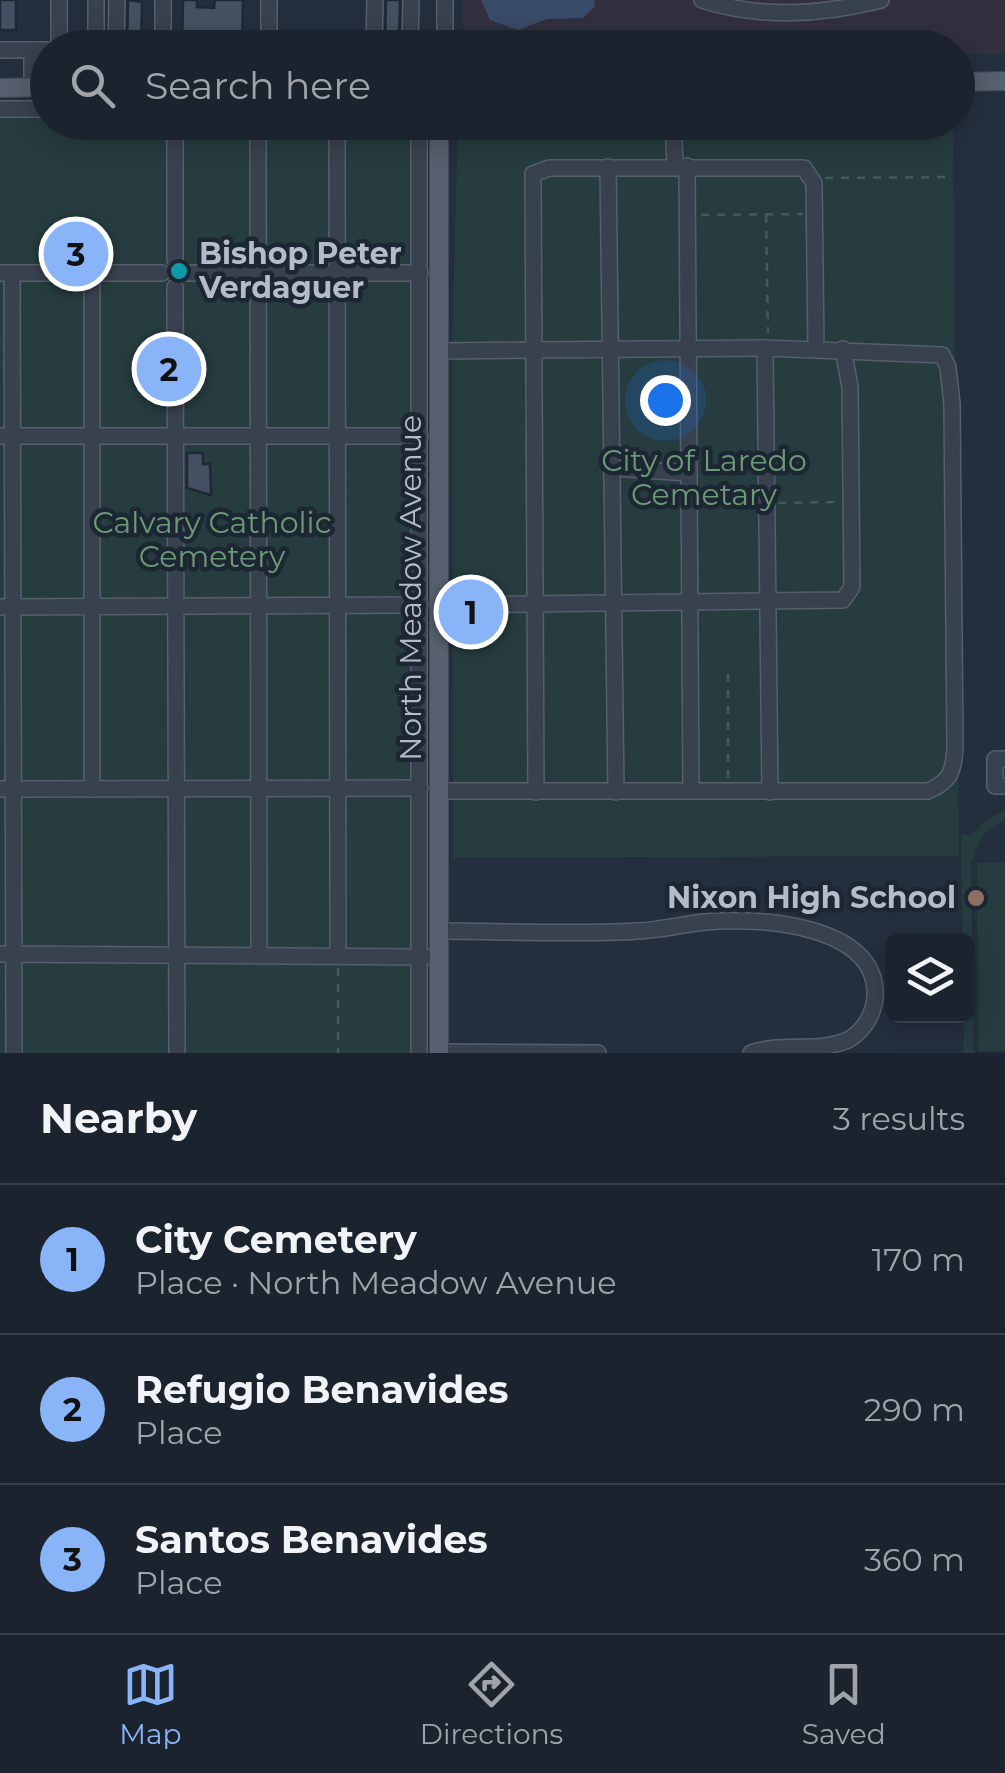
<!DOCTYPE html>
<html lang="en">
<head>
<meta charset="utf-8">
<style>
  body { margin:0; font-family:Montserrat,sans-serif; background:#242b36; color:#f1f3f6 }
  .controls { position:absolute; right:30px; bottom:30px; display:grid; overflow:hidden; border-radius:15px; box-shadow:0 5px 25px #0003 }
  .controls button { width:90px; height:90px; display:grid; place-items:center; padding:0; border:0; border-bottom:2px solid #39404a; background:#1b232e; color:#f1f3f6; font:50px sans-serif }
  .you { position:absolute; left:665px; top:400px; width:35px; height:35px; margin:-25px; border:8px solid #fff; border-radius:50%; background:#1a73e8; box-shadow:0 0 0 15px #1a73e833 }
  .badge { display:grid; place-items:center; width:65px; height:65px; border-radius:50%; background:#8ab4f8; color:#111; font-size:32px; font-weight:700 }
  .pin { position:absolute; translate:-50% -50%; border:5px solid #fff; box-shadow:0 2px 10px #0006 }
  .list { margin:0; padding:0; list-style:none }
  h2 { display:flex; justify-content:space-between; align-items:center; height:130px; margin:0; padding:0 40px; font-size:42px }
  h2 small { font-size:32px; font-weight:400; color:#a0a4aa }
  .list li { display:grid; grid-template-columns:65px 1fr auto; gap:30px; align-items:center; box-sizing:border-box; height:150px; padding:0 40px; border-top:2px solid #39404a }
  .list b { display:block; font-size:38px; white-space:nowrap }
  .list p { margin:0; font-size:32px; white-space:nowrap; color:#a0a4aa }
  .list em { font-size:32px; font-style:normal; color:#a0a4aa }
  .icon { flex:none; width:55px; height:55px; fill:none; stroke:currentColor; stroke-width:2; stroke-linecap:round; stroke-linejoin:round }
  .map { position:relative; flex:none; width:1005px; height:1053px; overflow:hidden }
  .search { position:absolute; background:#1b232e; box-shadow:0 5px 25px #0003; left:30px; right:30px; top:30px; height:110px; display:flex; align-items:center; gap:25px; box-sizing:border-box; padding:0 35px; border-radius:55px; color:#a0a4aa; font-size:38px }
  .sheet { height:580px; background:#1b232e }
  nav { display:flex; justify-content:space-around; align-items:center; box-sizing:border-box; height:140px; border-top:2px solid #39404a; background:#1b232e; font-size:28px; color:#a0a4aa }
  nav a { display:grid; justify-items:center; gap:5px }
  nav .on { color:#8ab4f8 }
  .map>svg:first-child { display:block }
  .medical { fill:#32303f }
  .green { fill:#263c3f }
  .water { fill:#394c67 }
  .building { fill:#455162; stroke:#1f2835; stroke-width:2.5 }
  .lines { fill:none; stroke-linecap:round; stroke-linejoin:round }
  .minor-casing { stroke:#565f6c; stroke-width:18 }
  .major-casing { stroke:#414a57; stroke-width:20 }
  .path { stroke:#44595c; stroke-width:2.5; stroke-dasharray:8 8; stroke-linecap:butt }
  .minor { stroke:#38414e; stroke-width:15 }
  .major { stroke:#56606e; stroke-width:18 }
  .culture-dot { fill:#0f9aa8; stroke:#1d2633; stroke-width:4 }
  .education-dot { fill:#8d6e63; stroke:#1d2633; stroke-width:4 }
  .labels { text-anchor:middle; stroke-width:9; stroke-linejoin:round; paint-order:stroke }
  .poi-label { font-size:30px; font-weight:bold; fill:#b4bcc9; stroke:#1d2633; text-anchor:start }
  .park-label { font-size:30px; fill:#6b9a76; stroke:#1d2633 }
  .street-label { font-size:30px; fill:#b4bcc9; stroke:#1d2633 }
</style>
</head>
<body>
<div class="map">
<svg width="1005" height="1053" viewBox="0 0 1005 1053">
  <rect width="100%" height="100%" fill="#242f3e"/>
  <path class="medical" d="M463,0h542v54h-47v-6l-488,-1 -7,-15z"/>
  <g class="green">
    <path d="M0,105h47l1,17 375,1 1,930h-424z"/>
    <path d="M458,122l495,1 6,733 -506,2 -1,-512z"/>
    <path d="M1005,810v9l-23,17 -11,28 3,189h-11l5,-112 -6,-1 -1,-106 10,2 14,-15z"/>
    <path d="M1005,862v189h-27l-1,-188z"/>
  </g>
  <path class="water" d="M481,0h113l1,6 -12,12 -36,1 -29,11 -28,-10z"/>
  <g class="building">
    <rect x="0" y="0" width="16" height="30"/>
    <path d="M128,0l14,2 -1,45h-14z"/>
    <path d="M183,0h14v7l17,1 1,-8h28l-1,48h-60z"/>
    <path d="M386,0h14l-1,44h-14z"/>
    <path d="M187,453h16v11h7l1,31 -24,-7z"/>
  </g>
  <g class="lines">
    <g class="minor-casing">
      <g id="minor">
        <path d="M96,0v48"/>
        <path d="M163,0v48"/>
        <path d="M702,0c59,19 120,15 179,0"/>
        <path d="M59,48v-48"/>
        <path d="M116,48l1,-48"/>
        <path d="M269,48v-48"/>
        <path d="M374,48l1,-48"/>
        <path d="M410,48l1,-48"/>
        <path d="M445,48v-48"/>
        <path d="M0,50h48"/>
        <path d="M32,50v37"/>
        <path d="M0,109h48"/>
        <path d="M175,122v138"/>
        <path d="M258,122l1,833"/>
        <path d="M337,122l1,834"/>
        <path d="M419,122v931"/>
        <path d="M673,122l2,43"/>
        <path d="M687,166l4,625"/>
        <path d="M608,167l8,625"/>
        <path d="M0,273h162"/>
        <path d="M12,273l2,780"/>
        <path d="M188,273h232"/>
        <path d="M175,287l2,766"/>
        <path d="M765,348l5,444"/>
        <path d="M439,351l326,-3 177,7 6,12 4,37 3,343c-1,24 -5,35 -27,44h-489"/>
        <path d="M0,436h420"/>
        <path d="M612,468l77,5"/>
        <path d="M439,605l404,-5 9,-13 -2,-200 -7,-38"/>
        <path d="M0,607l420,-2"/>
        <path d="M1005,759h-10v27h10"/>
        <path d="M0,789l420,-1"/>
        <path d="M92,789v-516"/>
        <path d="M536,792l-3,-618 16,-6h255l10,15 2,166"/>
        <path d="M439,931c66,0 133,4 199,0 23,-1 45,-7 68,-9 52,-5 172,2 169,74 -1,18 -11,35 -27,44 -30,13 -66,2 -97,13"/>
        <path d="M0,954l425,3"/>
        <path d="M439,1052l159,1"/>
      </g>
    </g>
    <g class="major-casing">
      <g id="major">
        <path d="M958,82l47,-1"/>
        <path d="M0,88l48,-1"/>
        <path d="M439,122v931"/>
      </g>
    </g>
    <g class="path">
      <path d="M825,178l120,-1"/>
      <path d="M701,215l102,-1"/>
      <path d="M766,215l2,118"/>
      <path d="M778,503l62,-1"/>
      <path d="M705,505l47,-1"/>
      <path d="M728,674v106"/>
      <path d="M338,968v85"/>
    </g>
    <use href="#minor" class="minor"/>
    <use href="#major" class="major"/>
  </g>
  <circle class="culture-dot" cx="179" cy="271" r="10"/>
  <circle class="education-dot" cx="976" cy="898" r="10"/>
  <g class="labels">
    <g class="poi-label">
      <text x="199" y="264">Bishop Peter<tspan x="199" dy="34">Verdaguer</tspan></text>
      <text x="956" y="908" text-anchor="end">Nixon High School</text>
    </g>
    <g class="park-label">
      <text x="704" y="471">City of Laredo<tspan x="704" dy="34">Cemetary</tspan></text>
      <text x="212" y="533">Calvary Catholic<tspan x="212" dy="34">Cemetery</tspan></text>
    </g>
    <g class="street-label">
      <text transform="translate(411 588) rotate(-90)" y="10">North Meadow Avenue</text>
    </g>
  </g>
</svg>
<div class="controls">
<button><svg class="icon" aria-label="layers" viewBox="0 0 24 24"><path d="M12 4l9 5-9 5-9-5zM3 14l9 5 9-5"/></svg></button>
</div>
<div class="you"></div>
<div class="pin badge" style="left:471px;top:612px">1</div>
<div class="pin badge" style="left:169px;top:369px">2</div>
<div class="pin badge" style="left:76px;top:254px">3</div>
<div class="search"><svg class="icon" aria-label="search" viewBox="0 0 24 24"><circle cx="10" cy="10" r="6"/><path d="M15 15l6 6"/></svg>Search here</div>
</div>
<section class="sheet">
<h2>Nearby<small>3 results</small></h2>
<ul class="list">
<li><span class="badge">1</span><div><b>City Cemetery</b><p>Place · North Meadow Avenue</p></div><em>170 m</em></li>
<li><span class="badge">2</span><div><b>Refugio Benavides</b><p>Place</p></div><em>290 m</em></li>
<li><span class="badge">3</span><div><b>Santos Benavides</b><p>Place</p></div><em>360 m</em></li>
</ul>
</section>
<nav>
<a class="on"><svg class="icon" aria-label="map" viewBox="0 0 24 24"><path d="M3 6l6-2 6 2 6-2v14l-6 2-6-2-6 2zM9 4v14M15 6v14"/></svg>Map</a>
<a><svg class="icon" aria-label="directions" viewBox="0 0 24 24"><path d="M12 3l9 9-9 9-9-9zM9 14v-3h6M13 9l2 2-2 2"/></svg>Directions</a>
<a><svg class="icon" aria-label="saved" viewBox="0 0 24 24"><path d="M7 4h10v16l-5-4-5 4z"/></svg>Saved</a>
</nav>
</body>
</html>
